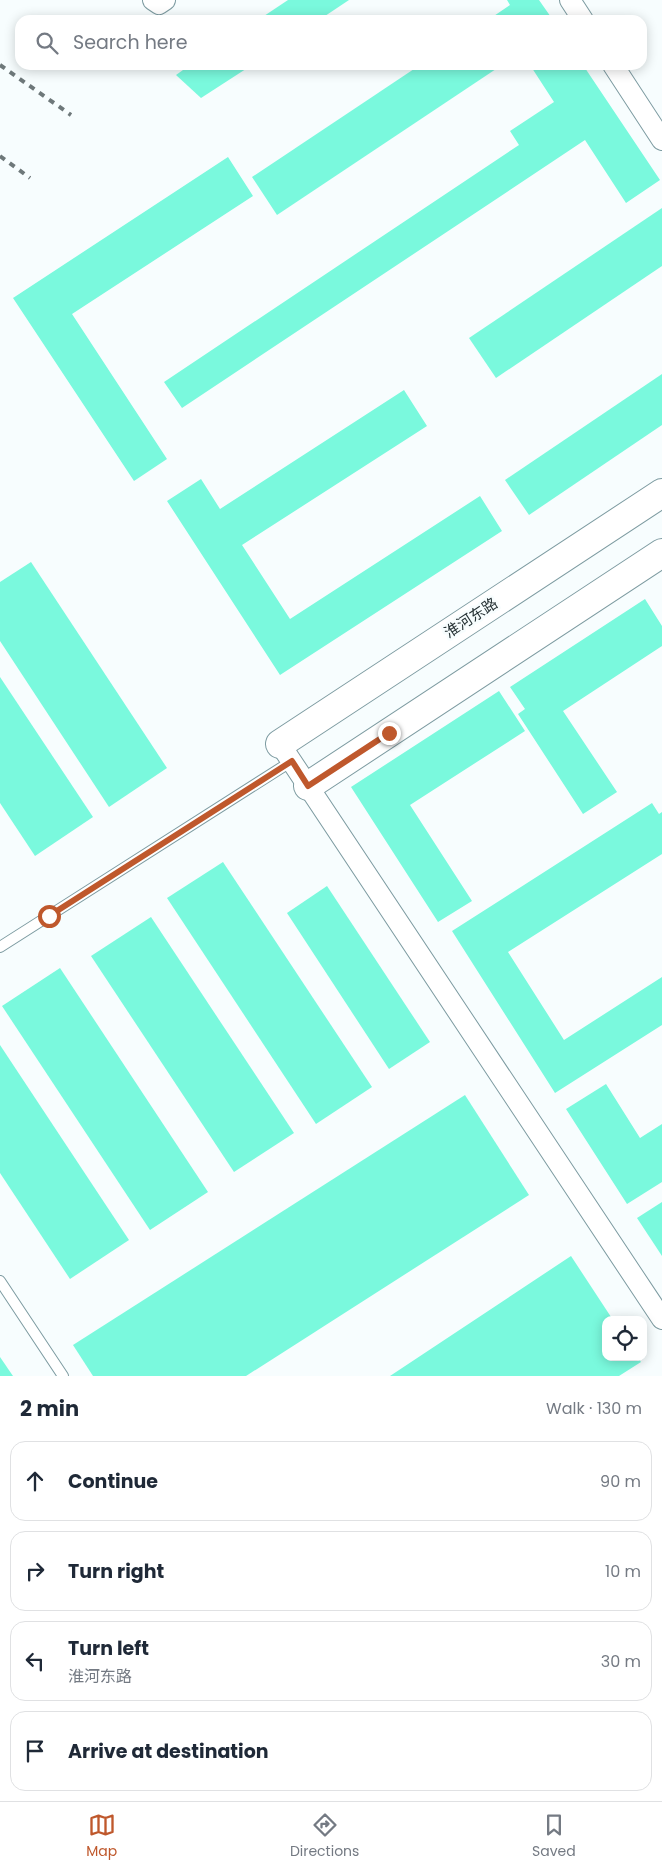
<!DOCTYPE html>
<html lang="en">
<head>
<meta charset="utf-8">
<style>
  body { margin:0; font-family:Poppins,"Noto Sans SC",sans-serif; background:#f2f2f3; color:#1f2937 }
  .controls { position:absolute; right:15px; bottom:15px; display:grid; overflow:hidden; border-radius:10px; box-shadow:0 2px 12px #0003 }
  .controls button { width:45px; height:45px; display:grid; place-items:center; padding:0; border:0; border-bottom:1px solid #e0e1e3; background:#fff; color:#1f2937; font:25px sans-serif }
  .stop { position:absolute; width:15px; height:15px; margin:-11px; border:4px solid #bf582c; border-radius:50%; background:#fff }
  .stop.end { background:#bf582c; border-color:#fff; box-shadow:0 1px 5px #0008 }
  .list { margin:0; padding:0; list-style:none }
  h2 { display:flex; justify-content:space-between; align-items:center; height:65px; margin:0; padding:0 20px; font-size:21px }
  h2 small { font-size:16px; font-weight:400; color:#747a83 }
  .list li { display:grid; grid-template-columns:32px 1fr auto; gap:15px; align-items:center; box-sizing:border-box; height:80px; margin:0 10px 10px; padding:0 10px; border:1px solid #e0e1e3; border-radius:15px }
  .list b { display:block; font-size:19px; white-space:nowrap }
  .list p { margin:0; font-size:16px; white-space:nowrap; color:#747a83 }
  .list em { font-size:16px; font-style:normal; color:#747a83 }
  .icon { flex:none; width:28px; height:28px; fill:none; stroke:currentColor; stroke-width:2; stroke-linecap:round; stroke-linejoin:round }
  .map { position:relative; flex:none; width:662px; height:1376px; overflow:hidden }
  .search { position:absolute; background:#fff; box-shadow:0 2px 12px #0003; left:15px; right:15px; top:15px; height:55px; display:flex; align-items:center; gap:12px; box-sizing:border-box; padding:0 18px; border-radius:15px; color:#747a83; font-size:19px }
  .sheet { height:425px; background:#fff }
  nav { display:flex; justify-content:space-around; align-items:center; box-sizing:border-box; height:70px; border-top:1px solid #e0e1e3; background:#fff; font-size:14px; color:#747a83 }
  nav a { display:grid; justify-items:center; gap:2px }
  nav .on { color:#bf582c }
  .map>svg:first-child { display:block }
  .building { fill:#7af9dd }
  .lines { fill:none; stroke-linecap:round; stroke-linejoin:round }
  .lane-casing { stroke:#7d9ba1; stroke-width:12 }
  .street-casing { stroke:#7d9ba1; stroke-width:22 }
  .secondary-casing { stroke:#7d9ba1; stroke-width:30 }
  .lane { stroke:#fff; stroke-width:10 }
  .street { stroke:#fff; stroke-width:20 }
  .secondary { stroke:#fff; stroke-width:28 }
  .rail { stroke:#6e787a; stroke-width:4; stroke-dasharray:6 6; stroke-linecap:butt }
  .route { stroke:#bf582c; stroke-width:6 }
  .labels { text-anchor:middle; stroke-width:5; stroke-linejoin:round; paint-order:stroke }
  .street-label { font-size:15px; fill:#283437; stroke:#f7fdfe }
</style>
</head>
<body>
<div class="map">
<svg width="662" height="1376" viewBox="0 0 662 1376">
  <rect width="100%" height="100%" fill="#f7fdfe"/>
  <g class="building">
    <path d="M288,0h61l-30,20h-61z"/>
    <path d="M507,0h32l14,20h-65l22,-15z"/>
    <path d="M190,65h62l-51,33 -25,-23z"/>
    <path d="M420,65h82l-225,150 -25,-38z"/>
    <path d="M530,65h53l77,115 -34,23 -41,-63 -403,268 -18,-26 355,-237 -9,-14 44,-29z"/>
    <path d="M228,157l25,39 -181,118 95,145 -33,22 -121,-183z"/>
    <path d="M662,208v58l-166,112 -27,-40z"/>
    <path d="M662,374v51l-133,90 -24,-35z"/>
    <path d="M404,390l23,36 -185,119 48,74 190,-123 22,35 -222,144 -113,-174 34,-22 19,30z"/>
    <path d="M31,562l136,206 -58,39 -109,-166v-59z"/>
    <path d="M645,599l17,27v20l-99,65 54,81 -34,22 -65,-100 7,-5 -15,-22z"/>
    <path d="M0,677l93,140 -58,39 -35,-53z"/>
    <path d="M499,691l26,40 -115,74 62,96 -34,21 -87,-135z"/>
    <path d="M652,803l7,11 3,-2v42l-154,98 56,88 98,-63v48l-107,68 -103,-162z"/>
    <path d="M223,862l149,225 -56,37 -149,-226z"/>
    <path d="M327,886l103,156 -41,27 -102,-156z"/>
    <path d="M151,917l143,216 -60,39 -143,-216z"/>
    <path d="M60,968l148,224 -58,38 -148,-224z"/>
    <path d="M0,1045l129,195 -59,39 -70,-106z"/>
    <path d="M606,1084l34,54 22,-14v58l-35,22 -61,-95z"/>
    <path d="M465,1095l64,100 -283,181h-153l-20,-31z"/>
    <path d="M662,1202v54l-25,-38z"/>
    <path d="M571,1256l42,64h-7v37h32l3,5 -22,14h-229z"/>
    <path d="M0,1357l13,19h-13z"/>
  </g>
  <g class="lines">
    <g class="lane-casing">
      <g id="lane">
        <path d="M0,947l292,-186"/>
        <path d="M0,1281l63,95"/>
      </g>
    </g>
    <g class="street-casing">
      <g id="street">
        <path d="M153,0l6,4 6,-4"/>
        <path d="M570,0l13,20"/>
        <path d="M613,65l49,75"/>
        <path d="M280,744l382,575"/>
      </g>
    </g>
    <g class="secondary-casing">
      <g id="secondary">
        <path d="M280,744l382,-251"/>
        <path d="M308,786l354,-233"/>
      </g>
    </g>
    <use href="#lane" class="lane"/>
    <use href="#street" class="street"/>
    <use href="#secondary" class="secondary"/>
    <g class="rail">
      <path d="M0,65l71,50"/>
      <path d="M0,156l30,22"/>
    </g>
  </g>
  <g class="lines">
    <path class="route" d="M49,916l243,-155 16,25 81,-53"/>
  </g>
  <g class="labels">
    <g class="street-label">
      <text transform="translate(471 618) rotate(-33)" y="5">淮河东路</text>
    </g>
  </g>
</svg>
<div class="controls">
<button><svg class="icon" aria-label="locate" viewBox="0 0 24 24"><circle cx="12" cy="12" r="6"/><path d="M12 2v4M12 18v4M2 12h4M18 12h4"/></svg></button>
</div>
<div class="stop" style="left:49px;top:916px"></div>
<div class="stop end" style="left:389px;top:733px"></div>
<div class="search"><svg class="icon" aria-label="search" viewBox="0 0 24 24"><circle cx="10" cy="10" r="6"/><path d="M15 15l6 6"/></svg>Search here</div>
</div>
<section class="sheet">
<h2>2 min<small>Walk · 130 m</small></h2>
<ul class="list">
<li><svg class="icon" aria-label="ahead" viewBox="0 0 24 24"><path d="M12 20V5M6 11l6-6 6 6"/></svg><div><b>Continue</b></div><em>90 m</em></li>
<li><svg class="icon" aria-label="right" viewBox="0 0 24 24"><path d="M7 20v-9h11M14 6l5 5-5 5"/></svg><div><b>Turn right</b></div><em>10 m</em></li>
<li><svg class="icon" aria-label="left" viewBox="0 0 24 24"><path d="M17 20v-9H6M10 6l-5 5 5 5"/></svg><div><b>Turn left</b><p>淮河东路</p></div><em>30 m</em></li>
<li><svg class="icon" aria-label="arrive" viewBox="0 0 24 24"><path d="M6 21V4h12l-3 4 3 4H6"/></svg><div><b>Arrive at destination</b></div></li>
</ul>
</section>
<nav>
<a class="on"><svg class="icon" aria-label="map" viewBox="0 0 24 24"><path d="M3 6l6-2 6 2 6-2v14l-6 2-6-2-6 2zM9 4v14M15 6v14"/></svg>Map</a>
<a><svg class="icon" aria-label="directions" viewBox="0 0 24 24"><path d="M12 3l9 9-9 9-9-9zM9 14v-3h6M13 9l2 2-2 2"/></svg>Directions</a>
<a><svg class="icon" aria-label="saved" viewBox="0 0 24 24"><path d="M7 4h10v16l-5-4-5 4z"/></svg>Saved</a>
</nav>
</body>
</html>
